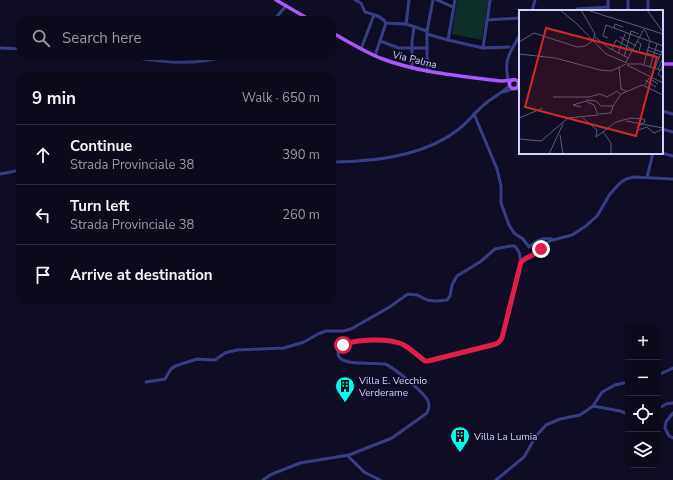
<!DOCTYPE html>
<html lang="en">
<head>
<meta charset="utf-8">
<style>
  body { margin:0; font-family:"Nunito Sans",sans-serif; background:#131324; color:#f1f3f6 }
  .controls { position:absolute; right:12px; bottom:12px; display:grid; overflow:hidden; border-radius:8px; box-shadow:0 2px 6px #0003 }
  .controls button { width:36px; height:36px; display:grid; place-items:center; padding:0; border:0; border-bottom:1px solid #2a2b3a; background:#0a0a1b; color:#f1f3f6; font:20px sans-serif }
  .stop { position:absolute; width:12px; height:12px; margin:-9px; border:3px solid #e11d48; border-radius:50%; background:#fff }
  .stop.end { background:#e11d48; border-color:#fff; box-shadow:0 1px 4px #0008 }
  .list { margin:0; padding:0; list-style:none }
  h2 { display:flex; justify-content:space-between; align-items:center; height:52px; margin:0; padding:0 16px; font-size:17px }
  h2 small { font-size:13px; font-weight:400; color:#999aa3 }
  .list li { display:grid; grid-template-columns:26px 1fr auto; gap:12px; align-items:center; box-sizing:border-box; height:60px; padding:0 16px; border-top:1px solid #2a2b3a }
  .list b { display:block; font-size:15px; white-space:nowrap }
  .list p { margin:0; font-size:13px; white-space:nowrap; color:#999aa3 }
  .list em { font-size:13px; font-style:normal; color:#999aa3 }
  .icon { flex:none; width:22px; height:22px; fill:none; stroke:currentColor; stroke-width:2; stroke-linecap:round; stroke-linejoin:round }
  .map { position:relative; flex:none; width:673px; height:480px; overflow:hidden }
  .search { position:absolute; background:#0a0a1b; box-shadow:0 2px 6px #0003; left:16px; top:16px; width:320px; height:44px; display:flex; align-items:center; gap:10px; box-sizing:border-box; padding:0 14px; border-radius:16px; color:#999aa3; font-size:15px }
  .panel { position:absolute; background:#0a0a1b; box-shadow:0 2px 6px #0003; left:16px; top:72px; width:320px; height:232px; border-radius:16px }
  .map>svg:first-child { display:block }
  .green { fill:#102e29 }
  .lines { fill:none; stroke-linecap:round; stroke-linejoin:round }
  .minor { stroke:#373f84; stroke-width:3 }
  .major { stroke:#a957ff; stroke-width:3.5 }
  .route { stroke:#e11d48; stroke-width:5 }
  .labels { text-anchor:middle; stroke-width:3; stroke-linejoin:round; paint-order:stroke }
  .street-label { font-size:10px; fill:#d0d1ff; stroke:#0e0d24 }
  .poi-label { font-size:10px; fill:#d0d1ff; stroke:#0e0d24; text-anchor:start }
  .inset-road { fill:none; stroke:#5c5b7c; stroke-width:1 }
  .view { fill:#d62828; fill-opacity:0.15; stroke:#d62828; stroke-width:2 }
  .inset-edge { fill:none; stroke:#d0d1ff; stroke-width:2 }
</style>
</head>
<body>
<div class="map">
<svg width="673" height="480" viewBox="0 0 673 480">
  <rect width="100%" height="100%" fill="#0e0d24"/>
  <path class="green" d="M457,0h31l-6,40 -30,-6z"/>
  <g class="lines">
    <g class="minor">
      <path d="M355,0l6,3 4,9c7,2 17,4 21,11l20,1 21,7v3l21,6 35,8 26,-1"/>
      <path d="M437,0l16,7"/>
      <path d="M577,9l31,-2"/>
      <path d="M532,11l3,-11"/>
      <path d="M608,11v-11"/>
      <path d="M628,11v-11"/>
      <path d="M648,11v-11"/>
      <path d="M487,20l33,-2"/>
      <path d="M273,21l13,-15"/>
      <path d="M406,24l3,-24"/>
      <path d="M427,31l6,-31"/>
      <path d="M427,34v38"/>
      <path d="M448,40l7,-40"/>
      <path d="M380,41l19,7h28"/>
      <path d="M0,48l21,1"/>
      <path d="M483,48l7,-48"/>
      <path d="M361,49l13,-34"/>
      <path d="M117,55c38,6 74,13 111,0"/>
      <path d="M375,56l11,-33"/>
      <path d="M412,68v-26l2,-15"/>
      <path d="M509,84c-6,-24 0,-30 11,-49"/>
      <path d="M519,85h1"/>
      <path d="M514,89h6"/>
      <path d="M503,92l10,-3"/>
      <path d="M662,111l11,3"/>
      <path d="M474,114l23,55 4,17v17l8,22 5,8 9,6 6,8c7,-7 14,-10 23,-8"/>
      <path d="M662,129l11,3"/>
      <path d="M662,153l11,3"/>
      <path d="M331,162c42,0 93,-5 128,-33 9,-7 16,-17 26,-25 8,-7 17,-11 24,-18"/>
      <path d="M0,174l21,-4"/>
      <path d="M647,177l6,-24"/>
      <path d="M658,375l15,-7"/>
      <path d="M146,382l19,-3 6,-10 4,-3 22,-7 18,1 10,-7 12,-3 47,-2 20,-6 14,-8 8,-3h17l8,-2 37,-21 20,-14 9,1 10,5 8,1 12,-1 3,-4 2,-11 5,-9 23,-14 15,-13 15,-3h5l4,6 2,10"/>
      <path d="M593,406l27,5 8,3"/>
      <path d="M658,409l8,-5 7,-1"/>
      <path d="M673,413l-7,9 -1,6 4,8 4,2"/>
      <path d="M347,455l17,17 16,8"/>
      <path d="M263,480l7,-5 30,-12 49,-8 43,-17 35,-25c2,-4 3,-7 1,-12 -3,-8 -35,-34 -43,-37 -10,-2 -48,3 -47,-11 0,-16 51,-14 62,-10 9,3 17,12 25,18h3l71,-18 3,-5 20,-77 15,-7 12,-13 23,-6 14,-9 11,-10 13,-22 10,-11 6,-4 8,-2 39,2"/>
      <path d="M496,480l28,-23 12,-21 10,-11 14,-6 20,-4 13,-9 9,-14 13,-7 13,-3"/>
    </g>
    <g class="major">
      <path d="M276,0l36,21"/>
      <path d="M331,32c16,9 32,19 49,26 39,15 81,18 122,23l11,-1"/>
      <path d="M662,64h11"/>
      <circle cx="514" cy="84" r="4.5"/>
    </g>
  </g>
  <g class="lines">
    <path class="route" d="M343,345c13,-6 45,-7 59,-1 8,4 15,11 23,17h3l68,-17 3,-2 3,-4 19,-76c6,-6 14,-6 20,-13"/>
  </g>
  <defs>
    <g id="building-pin" transform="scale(1)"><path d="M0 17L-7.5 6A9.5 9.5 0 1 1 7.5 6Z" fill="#00fbf1" stroke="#0e0d24"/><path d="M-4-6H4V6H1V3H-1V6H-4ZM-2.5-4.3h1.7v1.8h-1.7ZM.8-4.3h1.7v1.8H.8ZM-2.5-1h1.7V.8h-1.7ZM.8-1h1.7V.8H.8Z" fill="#111"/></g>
  </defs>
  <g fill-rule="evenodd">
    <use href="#building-pin" x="345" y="386"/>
    <use href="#building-pin" x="460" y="436"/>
  </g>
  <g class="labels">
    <g class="street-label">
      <text transform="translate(415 59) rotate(14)" y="4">Via Palma</text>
    </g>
    <g class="poi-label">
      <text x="359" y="384">Villa E. Vecchio<tspan x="359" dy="12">Verderame</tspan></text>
      <text x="474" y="440">Villa La Lumia</text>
    </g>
  </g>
  <g transform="translate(519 10)">
    <rect width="144" height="144" fill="#0e0d24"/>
    <path class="inset-road" d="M41,0l16,13 30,31 21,9M62,0l14,24 -2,6M68,0l76,24M128,0l16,22M95,18l1,-4 8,3M76,27l14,11 19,10M101,27l16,9M89,28l-5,-2 3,-11 43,16M118,31l4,3 -2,7M131,31l13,5M0,32l15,-9 43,14 8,-1 8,-5M129,37l14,5M93,39l4,-9 19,11M128,40l14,5M128,43l12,5M0,44l36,4 45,12 11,1 15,-7M99,44l7,-20M105,47l7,-26 8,3M107,52l18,-33M108,54h14l22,7M125,54l6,-23 -5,-11M108,55l36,18M144,55l-5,9 5,4M100,57l2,22 5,2M131,57l7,-23M136,58l8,-19M139,59l5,-11M126,70l11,7M126,75l4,-7 9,6M34,87h36l11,-3 7,3 10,-6 3,3M62,97l-8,-2 13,-4M80,104l12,-1 2,-7M0,108l24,-10M64,108l14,12 -1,7 20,-15 15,-4 13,1 1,3 -8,5 1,3 9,-3 7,6 9,-4M107,111l37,7M84,122l8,11v10M41,125l3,19M0,129l22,2 27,-23 30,-3 -4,-10 -7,-3v-2l9,1 5,5h12l8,-12 21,-9 21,10M30,144l14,-30"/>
    <path class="view" d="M27,18l111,29 -21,79 -111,-29z"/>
    <rect width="144" height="144" class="inset-edge"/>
  </g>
</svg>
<div class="controls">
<button>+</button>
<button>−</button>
<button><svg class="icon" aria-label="locate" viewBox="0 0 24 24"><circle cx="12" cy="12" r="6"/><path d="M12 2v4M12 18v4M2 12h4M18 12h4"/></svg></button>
<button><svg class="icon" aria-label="layers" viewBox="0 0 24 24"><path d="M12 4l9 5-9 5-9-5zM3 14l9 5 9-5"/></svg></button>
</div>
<div class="stop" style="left:343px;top:345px"></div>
<div class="stop end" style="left:541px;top:249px"></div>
<div class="search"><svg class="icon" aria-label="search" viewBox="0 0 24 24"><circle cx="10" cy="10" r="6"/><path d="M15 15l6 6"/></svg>Search here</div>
<section class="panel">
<h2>9 min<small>Walk · 650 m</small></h2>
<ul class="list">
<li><svg class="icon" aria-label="ahead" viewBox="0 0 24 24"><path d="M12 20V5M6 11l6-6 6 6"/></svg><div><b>Continue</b><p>Strada Provinciale 38</p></div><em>390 m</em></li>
<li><svg class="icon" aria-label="left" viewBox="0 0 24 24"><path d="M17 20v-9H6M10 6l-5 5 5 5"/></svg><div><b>Turn left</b><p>Strada Provinciale 38</p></div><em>260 m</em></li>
<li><svg class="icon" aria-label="arrive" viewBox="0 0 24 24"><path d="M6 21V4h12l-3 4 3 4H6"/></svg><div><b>Arrive at destination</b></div></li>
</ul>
</section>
</div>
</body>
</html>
